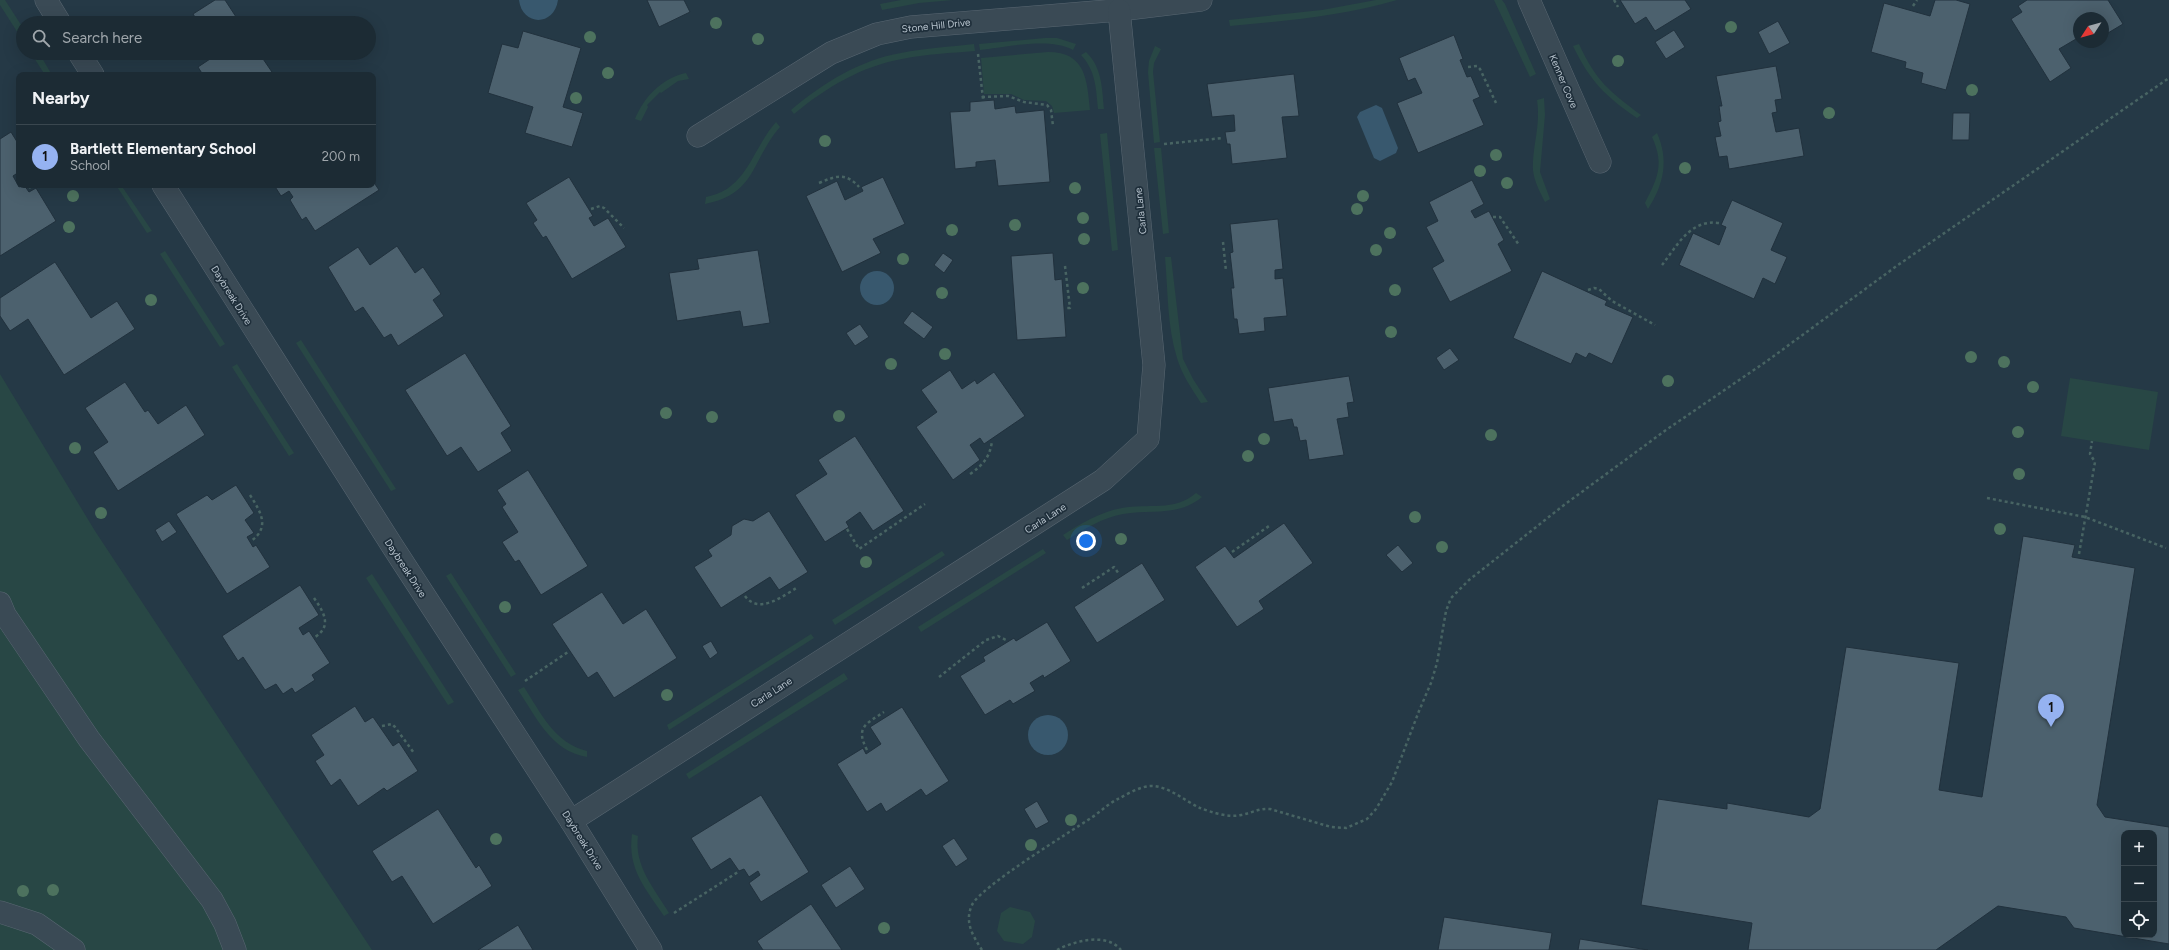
<!DOCTYPE html>
<html lang="en">
<head>
<meta charset="utf-8">
<style>
  body { margin:0; font-family:Figtree,sans-serif; background:#25333c; color:#f1f3f6 }
  .controls { position:absolute; right:12px; bottom:12px; display:grid; overflow:hidden; border-radius:8px; box-shadow:0 4px 16px #0002 }
  .controls button { width:36px; height:36px; display:grid; place-items:center; padding:0; border:0; border-bottom:1px solid #3a474f; background:#1c2b34; color:#f1f3f6; font:20px sans-serif }
  .compass { position:absolute; left:2073px; top:12px; width:36px; height:36px; border-radius:50%; background:#1c2b34; box-shadow:0 4px 16px #0002; rotate:234deg }
  .you { position:absolute; left:1086px; top:541px; width:14px; height:14px; margin:-10px; border:3px solid #fff; border-radius:50%; background:#1a73e8; box-shadow:0 0 0 6px #1a73e833 }
  .badge { display:grid; place-items:center; width:26px; height:26px; border-radius:50%; background:#95b2f1; color:#111; font-size:13px; font-weight:700 }
  .pin { position:absolute; translate:-50% -33px; filter:drop-shadow(0 1px 2px #0008) }
  .pin::after { content:''; position:absolute; top:21px; width:14px; height:12px; background:inherit; clip-path:polygon(0 0,100% 0,50% 100%) }
  .list { margin:0; padding:0; list-style:none }
  h2 { display:flex; justify-content:space-between; align-items:center; height:52px; margin:0; padding:0 16px; font-size:17px }
  h2 small { font-size:13px; font-weight:400; color:#a0a7ac }
  .list li { display:grid; grid-template-columns:26px 1fr auto; gap:12px; align-items:center; box-sizing:border-box; height:64px; padding:0 16px; border-top:1px solid #3a474f }
  .list b { display:block; font-size:15px; white-space:nowrap }
  .list p { margin:0; font-size:13px; white-space:nowrap; color:#a0a7ac }
  .list em { font-size:13px; font-style:normal; color:#a0a7ac }
  .icon { flex:none; width:22px; height:22px; fill:none; stroke:currentColor; stroke-width:2; stroke-linecap:round; stroke-linejoin:round }
  .map { position:relative; flex:none; width:2169px; height:950px; overflow:hidden }
  .search { position:absolute; background:#1c2b34; box-shadow:0 4px 16px #0002; left:16px; top:16px; width:360px; height:44px; display:flex; align-items:center; gap:10px; box-sizing:border-box; padding:0 14px; border-radius:22px; color:#a0a7ac; font-size:15px }
  .panel { position:absolute; background:#1c2b34; box-shadow:0 4px 16px #0002; left:16px; top:72px; width:360px; height:116px; border-radius:8px }
  .map>svg:first-child { display:block }
  .green { fill:#284745 }
  .water { fill:#38586e }
  .building { fill:#4c616e; stroke:#21313d; fill-rule:evenodd }
  .lines { fill:none; stroke-linecap:round; stroke-linejoin:round }
  .minor-casing { stroke:#596772; stroke-width:23 }
  .path { stroke:#486463; stroke-width:2.5; stroke-dasharray:3 3; stroke-linecap:butt }
  .minor { stroke:#3a4a55; stroke-width:22 }
  .tree { fill:#4d725e }
  .labels { text-anchor:middle; stroke-width:3.5; stroke-linejoin:round; paint-order:stroke }
  .street-label { font-size:10px; fill:#b8c4ce; stroke:#1f2f3b }
</style>
</head>
<body>
<div class="map">
<svg width="2169" height="950" viewBox="0 0 2169 950">
  <rect width="100%" height="100%" fill="#253946"/>
  <g class="green">
    <path d="M0,0h5l18,28v13l-23,-36z"/>
    <path d="M901,0h52l-34,3 -37,7 -2,-6z"/>
    <path d="M1376,0h21c-54,16 -111,21 -167,26l-1,-6 93,-10z"/>
    <path d="M1494,0h8l3,4 31,70 -6,3z"/>
    <path d="M1045,38h12l19,6 -3,6c-23,-13 -67,-3 -93,0l-1,-6z"/>
    <path d="M974,44l1,7c-24,2 -49,3 -73,8 -40,7 -77,29 -108,55l-3,-4c32,-27 69,-50 110,-57 24,-5 49,-6 73,-9z"/>
    <path d="M1579,44c17,37 30,47 62,71l-4,3c-32,-22 -47,-37 -64,-72z"/>
    <path d="M1155,46l6,3 -7,14 -1,9 7,70 -6,1 -6,-71 1,-11z"/>
    <path d="M1048,52c38,0 39,28 42,58l-36,3 -2,-7 -6,-5 -22,-1 -13,-6h-27l-3,-36z"/>
    <path d="M1086,52c16,15 16,36 18,57h-6c-2,-20 -2,-38 -17,-54z"/>
    <path d="M31,53h8l13,22h-7z"/>
    <path d="M686,73l3,6 -11,2 -17,12 -1,-1 -13,13 1,2 -7,14 -6,-2c9,-22 27,-41 51,-46z"/>
    <path d="M1544,98l1,17 -5,57 10,27 -5,3c-5,-10 -11,-21 -12,-32 -1,-23 8,-44 4,-70z"/>
    <path d="M776,122l4,5c-29,33 -23,67 -75,77l1,-7c41,-7 46,-48 70,-75z"/>
    <path d="M1107,133l11,117 -6,1 -12,-117z"/>
    <path d="M1657,133c12,27 7,51 -9,76l-3,-6c12,-24 20,-38 7,-66z"/>
    <path d="M1154,148h7l8,85 -6,1z"/>
    <path d="M116,185h5l31,46 -5,2z"/>
    <path d="M165,251l60,93 -5,3 -60,-93z"/>
    <path d="M1165,257h6l12,102 10,20 15,23 -7,1c-9,-14 -19,-28 -24,-45 -10,-32 -9,-68 -12,-101z"/>
    <path d="M301,340l95,149 -5,2 -95,-148z"/>
    <path d="M237,364l57,89 -5,3 -57,-89z"/>
    <path d="M0,374l95,157 277,419h-372z"/>
    <path d="M2070,378l88,14 -9,58 -88,-14z"/>
    <path d="M1196,493l6,4c-24,20 -51,12 -79,17 -21,4 -39,15 -56,26l-4,-5c19,-12 37,-23 59,-27 26,-5 52,4 74,-15z"/>
    <path d="M1043,549l3,4 -125,79 -3,-5z"/>
    <path d="M942,551l3,4 -110,70 -3,-5z"/>
    <path d="M451,573l65,101 -5,3 -65,-101z"/>
    <path d="M372,574l82,128 -6,3 -82,-127z"/>
    <path d="M811,634l3,4 -145,92 -2,-5z"/>
    <path d="M844,673l4,6 -159,100 -3,-5z"/>
    <path d="M524,687c17,26 30,56 63,64v6c-36,-6 -50,-39 -69,-67z"/>
    <path d="M632,834l6,2c-4,30 16,52 31,77l-5,3c-18,-27 -37,-47 -32,-82z"/>
    <path d="M1010,907l20,5 5,9 -3,16 -9,7 -19,-3 -7,-10 4,-18z"/>
  </g>
  <g class="water">
    <path d="M519,0h39c-4,27 -36,26 -39,0z"/>
    <path d="M1376,105l6,3 16,40 -2,5 -16,8 -6,-3 -17,-41 3,-5z"/>
    <circle cx="877" cy="288" r="17"/>
    <circle cx="1048" cy="735" r="20"/>
  </g>
  <g class="building">
    <path d="M215,0h10l15,23h-41l-6,-9z"/>
    <path d="M647,0h37l6,12 -31,15z"/>
    <path d="M1620,0h65l6,9 -36,22 -9,-14 -11,7z"/>
    <path d="M1935,0h21l14,4 -24,86 -25,-7 2,-10 -18,-5 1,-6 -35,-10 13,-49 46,13z"/>
    <path d="M2027,0h81l15,24 -20,12v-18h-24v22l-3,-1 -17,10 12,19 -21,14 -39,-63 11,-7 -4,-6z"/>
    <path d="M1778,21l12,22 -21,11 -11,-22z"/>
    <path d="M1674,30l11,17 -19,12 -11,-17z"/>
    <path d="M523,31l58,17 -18,59 20,6 -11,34 -47,-14 8,-26 -45,-14 14,-49 16,4z"/>
    <path d="M1454,35l9,24 -3,1 7,17 4,-1 9,21 -7,3 11,25 -66,28 -21,-50 25,-10 -7,-15 -7,3 -9,-23z"/>
    <path d="M210,53h49l15,22h-71l-5,-8 15,-10z"/>
    <path d="M1776,66l6,33 -7,1 2,12 -5,1 4,19 23,-4 5,28 -75,13 -2,-13 -8,1 -4,-20 6,-1 -3,-14 3,-1 -2,-15h3l-6,-30z"/>
    <path d="M1294,74l5,42 -17,1 5,41 -55,6 -2,-20h-3l-2,-12 10,-1 -1,-16 -22,2 -5,-33z"/>
    <path d="M994,100l1,9 20,-3 1,7 28,-3 6,72 -52,4 -3,-26 -19,2v5l-21,2 -5,-57 20,-1v-9z"/>
    <path d="M1953,113h17l-1,27h-17z"/>
    <path d="M11,132l8,13v27l-6,4 6,11 5,-2 5,7 7,-4 20,33 -56,35v-117z"/>
    <path d="M569,177l24,39 -4,2 5,8 14,-8 18,29 -54,32 -26,-43 -3,2 -10,-15 4,-3 -11,-17z"/>
    <path d="M883,177l22,47 -32,15 8,14 -39,19 -36,-76 31,-15 8,19 18,-9 -2,-4z"/>
    <path d="M1472,180l12,24 -13,7 4,7 14,-7 15,29 -6,4 14,27 -62,31 -18,-34 12,-7 -18,-34 12,-6 -9,-19z"/>
    <path d="M373,181l6,9 -64,41 -9,-14 -4,3 -12,-20 3,-3 -4,-6 -8,5 -7,-11h99z"/>
    <path d="M1732,200l51,23 -12,27 16,7 -12,27 -12,-6 -9,21 -75,-34 14,-32 26,12 7,-18 -5,-2z"/>
    <path d="M1278,219l5,50 -8,1v9l8,-1 4,38 -23,2 1,13 -26,3 -2,-15h-3l-3,-31h3l-4,-35 3,-1 -3,-28z"/>
    <path d="M397,246l18,27 8,-6 18,27 -8,6 11,16 -46,30 -7,-12 -7,4 -21,-31 -8,5 -27,-45 30,-20 12,18z"/>
    <path d="M758,250l12,73 -27,4 -3,-16 -63,10 -8,-48 30,-4 -2,-10z"/>
    <path d="M943,253l10,7 -9,13 -10,-8z"/>
    <path d="M1053,253l2,27 7,-1 4,58 -49,3 -6,-84z"/>
    <path d="M55,262l36,56 26,-17 18,28 -71,46 -36,-56 -18,12 -10,-15v-18z"/>
    <path d="M1542,271l65,30 -2,4 28,12 -21,47 -23,-11 -3,5 -10,-5 -5,11 -58,-26z"/>
    <path d="M912,311l21,16 -9,12 -21,-16z"/>
    <path d="M860,324l9,13 -14,9 -9,-13z"/>
    <path d="M1450,348l9,12 -15,10 -8,-12z"/>
    <path d="M465,353l46,73 -10,7 11,18 -34,21 -17,-25 -14,9 -42,-66z"/>
    <path d="M950,370l12,19 13,-9 2,4 17,-12 31,44 -41,28 -4,-6 -10,7 10,15 -27,20 -37,-53 21,-15 -16,-22z"/>
    <path d="M1349,376l5,26 -7,1 2,14 -12,2 7,36 -35,5 -3,-20 -6,1 -3,-14h-3l-2,-8 -18,3 -6,-34z"/>
    <path d="M125,382l20,30 3,-2 10,14 28,-19 19,30 -87,56 -25,-39 15,-10 -23,-34z"/>
    <path d="M855,436l49,75 -31,20 -13,-19 -14,10 3,5 -24,15 -30,-47 32,-21 -9,-14z"/>
    <path d="M528,470l60,96 -47,29 -22,-35 -4,2 -13,-20 16,-10 -16,-25 4,-3 -9,-14z"/>
    <path d="M236,485l18,28 -9,7 9,13 -7,4 6,10 3,-2 14,22 -43,27 -51,-80 31,-19 5,5z"/>
    <path d="M769,511l39,61 -29,18 -9,-13 -49,31 -27,-41 18,-11 -4,-6 23,-15 1,-9 12,-7 9,2z"/>
    <path d="M169,521l8,11 -15,10 -7,-12z"/>
    <path d="M1284,523l29,40 -54,38 5,8 -27,18 -42,-60 30,-21 9,12z"/>
    <path d="M2023,536l52,9 -3,12 63,11 -38,237 8,12 64,10v117l-95,-16 -8,-11 -68,-11 -62,44h-188l4,-27 -111,-18 17,-106 69,10v-6l82,14 11,-8 26,-162 113,16 -20,127 43,7zM2124,833h30v102h-30z"/>
    <path d="M1398,545l15,18 -11,9 -16,-17z"/>
    <path d="M1142,563l23,37 -68,43 -23,-36z"/>
    <path d="M300,585l19,30 -20,13 4,7 6,-4 21,32 -18,12 3,5 -20,13 -3,-5 -9,6 -7,-10 -11,6 -22,-33 -5,4 -16,-25z"/>
    <path d="M602,592l21,32 23,-15 31,49 -63,40 -17,-26 -9,6 -36,-54z"/>
    <path d="M1047,622l24,39 -27,17 -1,-3 -13,8 5,8 -22,13 -3,-4 -25,15 -25,-39 25,-15 -2,-4 31,-19 2,3z"/>
    <path d="M711,641l7,12 -8,6 -8,-13z"/>
    <path d="M355,706l10,16 8,-5 20,29 6,-4 19,29 -31,20 -3,-3 -26,18 -18,-27 -9,7 -16,-25 9,-6 -13,-20z"/>
    <path d="M902,707l47,74 -23,15 -5,-7 -35,23 -5,-9 -14,9 -30,-48 26,-16 3,6 15,-10 -11,-17z"/>
    <path d="M761,795l48,77 -48,30 -12,-19 11,-8 -2,-4 -9,6 -5,-8 -5,2 -9,-13 -19,12 -20,-32z"/>
    <path d="M1037,801l12,21 -13,7 -12,-20z"/>
    <path d="M438,809l38,59 3,-3 13,21 -59,38 -31,-48 -10,6 -20,-31z"/>
    <path d="M954,838l14,21 -12,8 -14,-21z"/>
    <path d="M850,866l15,23 -29,19 -15,-23z"/>
    <path d="M811,904l31,46h-79l-6,-9z"/>
    <path d="M1444,917l108,16 -3,17h-111z"/>
    <path d="M518,925l15,25h-55z"/>
    <path d="M1580,939l68,11h-70z"/>
  </g>
  <g class="lines">
    <g class="minor-casing">
      <g id="minor">
        <path d="M46,0l14,23"/>
        <path d="M1529,0l71,162"/>
        <path d="M79,53l14,22"/>
        <path d="M698,136l133,-83 46,-19 34,-7 208,-17 82,-10"/>
        <path d="M163,185l230,362 178,274 80,129"/>
        <path d="M0,603l5,12 84,124 123,161 13,24 10,26"/>
        <path d="M571,821l532,-341 45,-41 6,-74 -35,-355"/>
        <path d="M0,912l37,12 37,26"/>
      </g>
    </g>
    <g class="path">
      <path d="M1614,0l4,7"/>
      <path d="M1913,6l4,-6"/>
      <path d="M978,54l5,45"/>
      <path d="M1468,67l9,-1 3,3 16,34"/>
      <path d="M982,97l26,-1 16,6 23,3 4,5 2,16"/>
      <path d="M1164,144l59,-6"/>
      <path d="M819,183c16,-7 27,-11 40,4"/>
      <path d="M29,188l3,-3"/>
      <path d="M591,209l9,-3 4,2 20,20"/>
      <path d="M1493,217h7l19,28"/>
      <path d="M1223,242l3,29"/>
      <path d="M1662,265c15,-19 28,-46 57,-42"/>
      <path d="M1065,266l5,42h-4"/>
      <path d="M1588,290l6,-2 5,1 13,12 43,24"/>
      <path d="M970,474c13,-9 20,-17 22,-33"/>
      <path d="M250,495c10,16 21,32 1,46"/>
      <path d="M1987,498l98,19 81,31"/>
      <path d="M847,529l12,20 66,-45"/>
      <path d="M1232,552l37,-26"/>
      <path d="M2079,554l16,-92 -5,-8 2,-13"/>
      <path d="M1082,588l32,-21 5,7"/>
      <path d="M745,596c14,19 38,0 53,-9"/>
      <path d="M314,598c9,13 19,28 1,39"/>
      <path d="M939,677l47,-37 12,-4 8,4"/>
      <path d="M525,681l43,-29"/>
      <path d="M382,726l10,-2 3,3 19,26"/>
      <path d="M867,750c-12,-23 -1,-26 17,-38"/>
      <path d="M674,913l64,-41"/>
      <path d="M982,950c-9,-14 -18,-28 -10,-45 8,-18 98,-73 119,-87 9,-6 16,-13 25,-18 10,-5 22,-13 34,-14 17,-1 35,15 50,22 11,4 29,10 41,7 11,-2 18,-7 29,-6l61,18 15,1 21,-9 9,-10 16,-27 27,-71 12,-28 6,-20 9,-52 5,-13 18,-18 95,-75 102,-75 101,-69 131,-96 271,-187"/>
      <path d="M1057,950c17,-9 49,-18 64,0"/>
    </g>
    <use href="#minor" class="minor"/>
  </g>
  <g class="tree">
    <circle cx="716" cy="23" r="6"/>
    <circle cx="1731" cy="27" r="6"/>
    <circle cx="590" cy="37" r="6"/>
    <circle cx="758" cy="39" r="6"/>
    <circle cx="1618" cy="61" r="6"/>
    <circle cx="608" cy="73" r="6"/>
    <circle cx="1972" cy="90" r="6"/>
    <circle cx="576" cy="98" r="6"/>
    <circle cx="1829" cy="113" r="6"/>
    <circle cx="825" cy="141" r="6"/>
    <circle cx="1496" cy="155" r="6"/>
    <circle cx="1685" cy="168" r="6"/>
    <circle cx="1480" cy="171" r="6"/>
    <circle cx="1507" cy="183" r="6"/>
    <circle cx="1075" cy="188" r="6"/>
    <circle cx="73" cy="196" r="6"/>
    <circle cx="1363" cy="196" r="6"/>
    <circle cx="1357" cy="209" r="6"/>
    <circle cx="1083" cy="218" r="6"/>
    <circle cx="1015" cy="225" r="6"/>
    <circle cx="69" cy="227" r="6"/>
    <circle cx="952" cy="230" r="6"/>
    <circle cx="1390" cy="233" r="6"/>
    <circle cx="1084" cy="239" r="6"/>
    <circle cx="1376" cy="250" r="6"/>
    <circle cx="903" cy="259" r="6"/>
    <circle cx="1083" cy="288" r="6"/>
    <circle cx="1395" cy="290" r="6"/>
    <circle cx="942" cy="293" r="6"/>
    <circle cx="151" cy="300" r="6"/>
    <circle cx="1391" cy="332" r="6"/>
    <circle cx="945" cy="354" r="6"/>
    <circle cx="1971" cy="357" r="6"/>
    <circle cx="2004" cy="362" r="6"/>
    <circle cx="891" cy="364" r="6"/>
    <circle cx="1668" cy="381" r="6"/>
    <circle cx="2033" cy="387" r="6"/>
    <circle cx="666" cy="413" r="6"/>
    <circle cx="839" cy="416" r="6"/>
    <circle cx="712" cy="417" r="6"/>
    <circle cx="2018" cy="432" r="6"/>
    <circle cx="1491" cy="435" r="6"/>
    <circle cx="1264" cy="439" r="6"/>
    <circle cx="75" cy="448" r="6"/>
    <circle cx="1248" cy="456" r="6"/>
    <circle cx="2019" cy="474" r="6"/>
    <circle cx="101" cy="513" r="6"/>
    <circle cx="1415" cy="517" r="6"/>
    <circle cx="2000" cy="529" r="6"/>
    <circle cx="1121" cy="539" r="6"/>
    <circle cx="1442" cy="547" r="6"/>
    <circle cx="866" cy="562" r="6"/>
    <circle cx="505" cy="607" r="6"/>
    <circle cx="667" cy="695" r="6"/>
    <circle cx="1071" cy="820" r="6"/>
    <circle cx="496" cy="839" r="6"/>
    <circle cx="1031" cy="845" r="6"/>
    <circle cx="53" cy="890" r="6"/>
    <circle cx="23" cy="891" r="6"/>
    <circle cx="884" cy="928" r="6"/>
  </g>
  <g class="labels">
    <g class="street-label">
      <text transform="translate(936 25) rotate(-6)" y="4">Stone Hill Drive</text>
      <text transform="translate(1564 81) rotate(67)" y="4">Kenner Cove</text>
      <text transform="translate(1140 211) rotate(-96)" y="4">Carla Lane</text>
      <text transform="translate(232 295) rotate(58)" y="4">Daybreak Drive</text>
      <text transform="translate(1045 518) rotate(-33)" y="4">Carla Lane</text>
      <text transform="translate(406 568) rotate(57)" y="4">Daybreak Drive</text>
      <text transform="translate(771 692) rotate(-33)" y="4">Carla Lane</text>
      <text transform="translate(583 840) rotate(58)" y="4">Daybreak Drive</text>
    </g>
  </g>
</svg>
<div class="controls">
<button>+</button>
<button>−</button>
<button><svg class="icon" aria-label="locate" viewBox="0 0 24 24"><circle cx="12" cy="12" r="6"/><path d="M12 2v4M12 18v4M2 12h4M18 12h4"/></svg></button>
</div>
<svg class="compass" viewBox="-18 -18 36 36"><path d="M0-13l5 13h-10z" fill="#e53935"/><path d="M0 13l5-13h-10z" fill="#a0a7ac"/></svg>
<div class="you"></div>
<div class="pin badge" style="left:2051px;top:727px">1</div>
<div class="search"><svg class="icon" aria-label="search" viewBox="0 0 24 24"><circle cx="10" cy="10" r="6"/><path d="M15 15l6 6"/></svg>Search here</div>
<section class="panel">
<h2>Nearby<small></small></h2>
<ul class="list">
<li><span class="badge">1</span><div><b>Bartlett Elementary School</b><p>School</p></div><em>200 m</em></li>
</ul>
</section>
</div>
</body>
</html>
